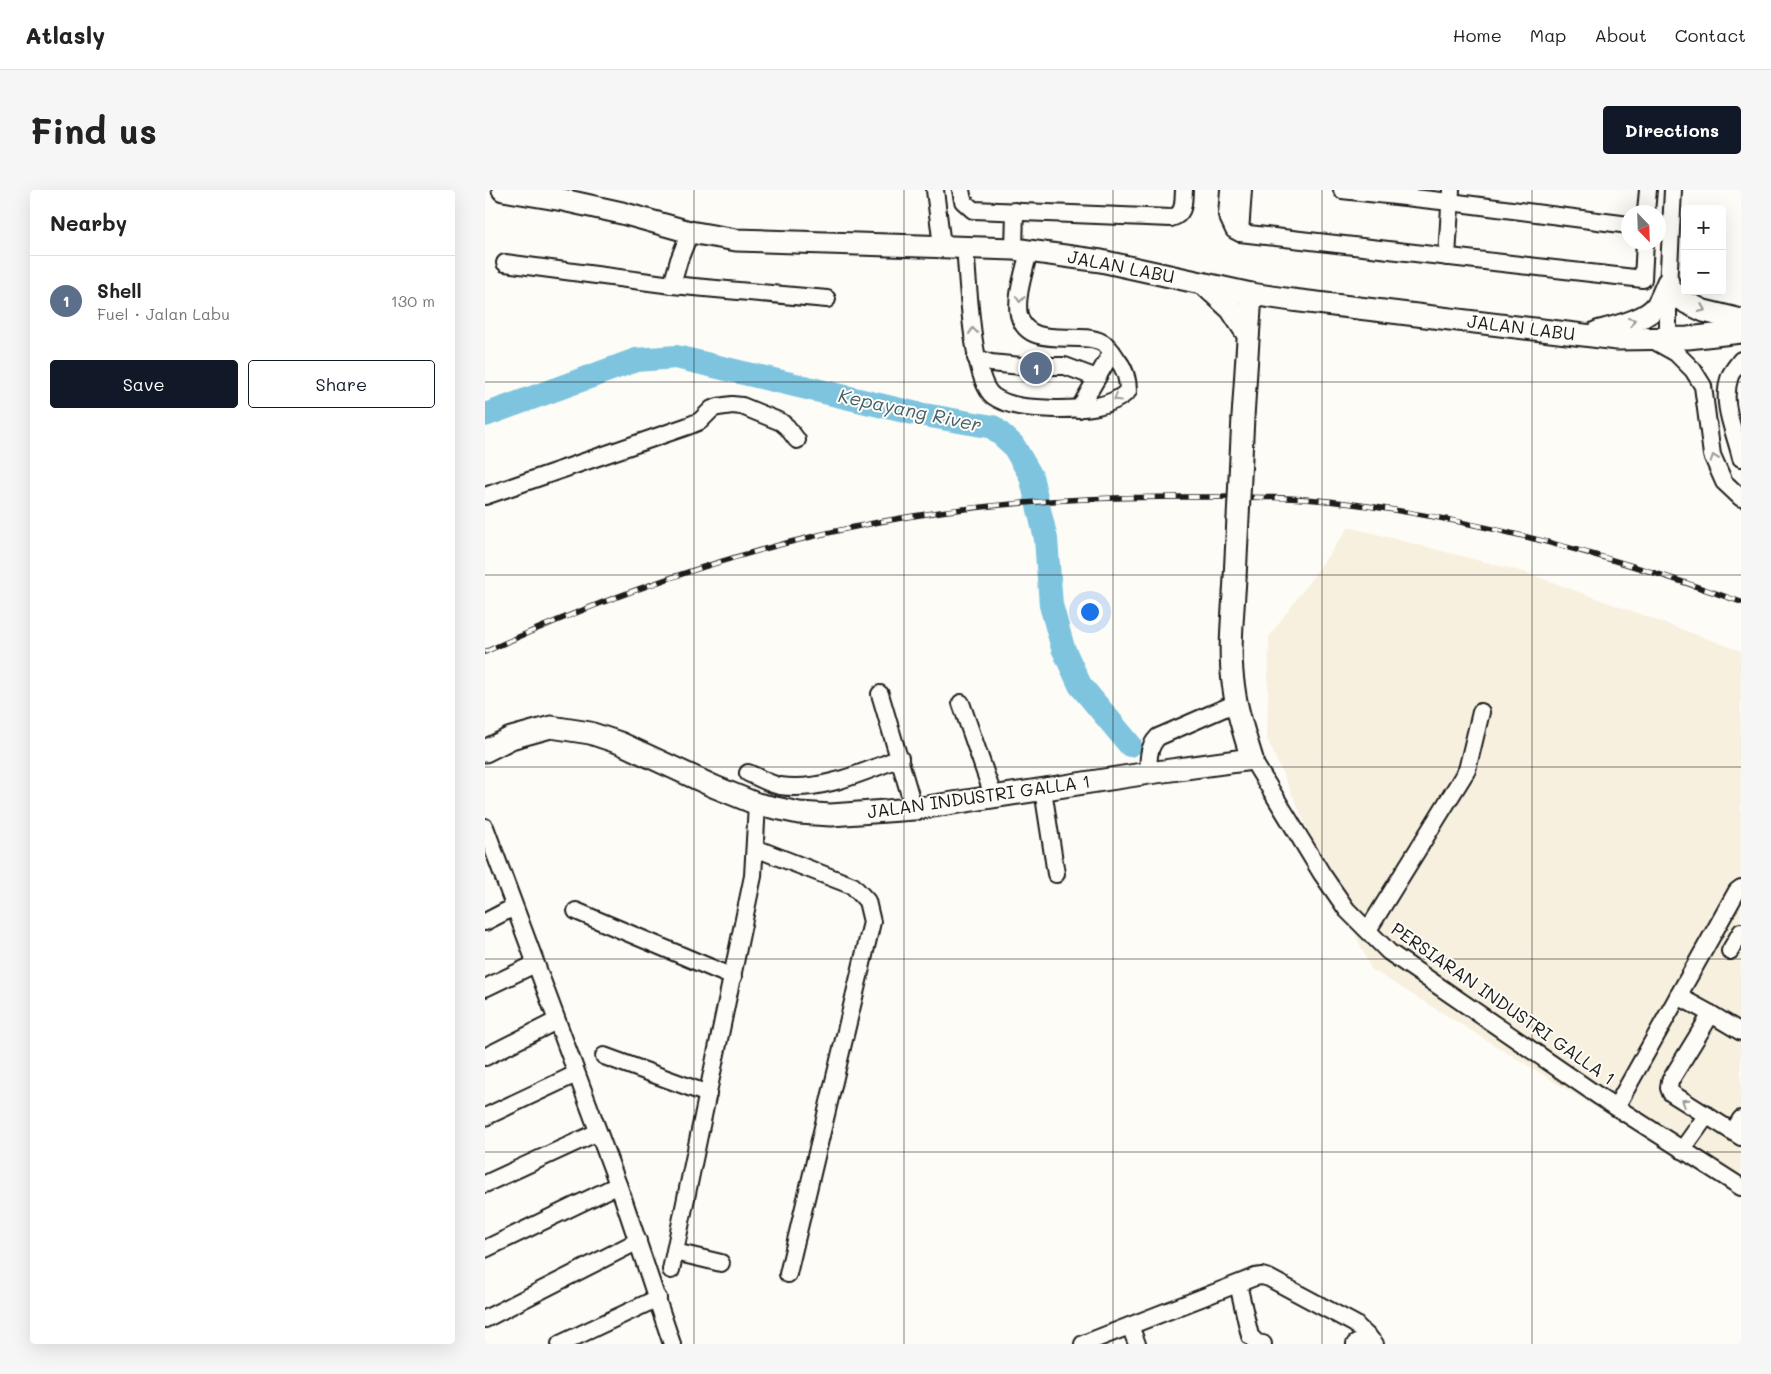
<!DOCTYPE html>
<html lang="en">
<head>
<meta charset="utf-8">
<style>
  body { margin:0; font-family:Mali,sans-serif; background:#f6f6f6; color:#222 }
  .controls { position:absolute; right:15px; top:15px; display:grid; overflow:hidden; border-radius:5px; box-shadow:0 5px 20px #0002 }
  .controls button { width:45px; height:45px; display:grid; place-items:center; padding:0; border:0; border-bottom:1px solid #e0e0e0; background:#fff; color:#222; font:25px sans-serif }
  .compass { position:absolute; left:1136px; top:15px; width:45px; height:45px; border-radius:50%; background:#fff; box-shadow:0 5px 20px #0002; rotate:157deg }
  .you { position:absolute; left:604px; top:421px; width:18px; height:18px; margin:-12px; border:4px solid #fff; border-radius:50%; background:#1a73e8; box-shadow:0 0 0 8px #1a73e833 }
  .badge { display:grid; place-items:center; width:32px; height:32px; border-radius:50%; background:#111827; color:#fff; font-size:16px; font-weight:700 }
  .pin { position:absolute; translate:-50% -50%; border:2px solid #fff; box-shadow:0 1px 5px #0006 }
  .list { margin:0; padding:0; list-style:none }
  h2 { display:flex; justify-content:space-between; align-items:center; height:65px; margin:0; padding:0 20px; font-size:21px }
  h2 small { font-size:16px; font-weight:400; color:#767676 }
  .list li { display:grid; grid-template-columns:32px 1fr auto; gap:15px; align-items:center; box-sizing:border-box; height:90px; padding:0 20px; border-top:1px solid #e0e0e0 }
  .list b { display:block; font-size:19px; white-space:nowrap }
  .list p { margin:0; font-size:16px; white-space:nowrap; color:#767676 }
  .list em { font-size:16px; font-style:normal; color:#767676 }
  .actions { display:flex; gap:10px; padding:15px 20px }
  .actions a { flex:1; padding:11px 0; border:1px solid #111827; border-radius:5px; text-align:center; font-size:18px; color:#111827 }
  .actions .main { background:#111827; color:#fff }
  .map { position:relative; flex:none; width:1256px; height:1154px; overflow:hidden; border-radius:5px }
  header { display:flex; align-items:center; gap:30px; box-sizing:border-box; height:70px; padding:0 25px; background:#fff; border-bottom:1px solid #e0e0e0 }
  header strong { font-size:24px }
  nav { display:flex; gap:28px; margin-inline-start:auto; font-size:18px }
  .intro { display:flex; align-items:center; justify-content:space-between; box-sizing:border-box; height:120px; padding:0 30px }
  h1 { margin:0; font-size:35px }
  .button { padding:12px 22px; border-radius:5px; background:#111827; color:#fff; font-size:18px; font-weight:700 }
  main { display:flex; gap:30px; padding:0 30px }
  aside { flex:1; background:#fff; border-radius:5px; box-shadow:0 5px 20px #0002 }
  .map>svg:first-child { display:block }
  .built { fill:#f8f0de }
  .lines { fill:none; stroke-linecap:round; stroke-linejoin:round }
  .river { stroke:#7ec4df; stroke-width:24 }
  .minor-casing { stroke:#1c1c1c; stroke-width:20 }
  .major-casing { stroke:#1c1c1c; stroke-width:25 }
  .minor { stroke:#fdfcf7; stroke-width:16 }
  .major { stroke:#fdfcf7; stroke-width:21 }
  .rail-casing { stroke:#1c1c1c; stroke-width:5.5 }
  .rail { stroke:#fdfcf7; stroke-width:4; stroke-dasharray:11; stroke-linecap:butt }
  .major-bridge-casing { stroke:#1c1c1c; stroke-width:25; stroke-linecap:butt }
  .major-bridge { stroke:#fdfcf7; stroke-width:21 }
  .oneway { stroke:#989794 }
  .grid { fill:none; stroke:#1c1c1c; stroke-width:1; stroke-opacity:0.55 }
  .labels { text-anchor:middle; stroke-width:4; stroke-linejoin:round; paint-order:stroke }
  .street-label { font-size:18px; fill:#1c1c1c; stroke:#fdfcf7 }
  .water-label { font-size:19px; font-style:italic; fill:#435f6a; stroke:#fdfcf7 }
</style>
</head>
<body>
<header>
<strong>Atlasly</strong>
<nav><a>Home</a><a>Map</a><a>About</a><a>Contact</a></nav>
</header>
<div class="intro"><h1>Find us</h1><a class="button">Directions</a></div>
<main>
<aside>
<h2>Nearby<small></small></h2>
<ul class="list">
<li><span class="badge" style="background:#5c6f8a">1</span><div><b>Shell</b><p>Fuel · Jalan Labu</p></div><em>130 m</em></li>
</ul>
<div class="actions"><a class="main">Save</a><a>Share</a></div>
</aside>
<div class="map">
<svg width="1256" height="1154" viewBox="0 0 1256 1154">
  <rect width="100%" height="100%" fill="#fdfcf7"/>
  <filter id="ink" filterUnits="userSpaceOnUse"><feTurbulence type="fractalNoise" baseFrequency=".02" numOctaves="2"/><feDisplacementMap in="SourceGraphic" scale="10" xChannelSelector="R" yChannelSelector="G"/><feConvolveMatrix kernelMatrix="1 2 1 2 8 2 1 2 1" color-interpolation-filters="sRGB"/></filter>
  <g filter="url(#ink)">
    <path class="built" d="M864,337l178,46 214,78v546l-370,-228 -104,-230 2,-102z"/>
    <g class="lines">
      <path class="river" d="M0,225l151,-55 40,-3 237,56 80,14 20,18 18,31 15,63 5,66 12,43 17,37 50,60"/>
      <g class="minor-casing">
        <g id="minor">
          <path d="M450,0l7,56"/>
          <path d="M476,0l2,11 10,9 198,8c14,-4 12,-15 13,-28"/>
          <path d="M744,0l-2,25 7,15 6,3 403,46 2,-37"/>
          <path d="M857,0l108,12 179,23"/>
          <path d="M1161,22l2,-22"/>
          <path d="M755,43l3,-43"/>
          <path d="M480,57c3,29 6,132 28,149 18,13 45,12 66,13 23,0 52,-1 69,-18 0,-13 -3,-22 -11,-32 -4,-6 -9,-14 -16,-17 -22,-12 -73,9 -82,-27 -4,-17 6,-46 10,-64"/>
          <path d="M529,59l1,-38"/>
          <path d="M962,67l4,-67"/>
          <path d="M20,73l167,22 7,-25 11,-28"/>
          <path d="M187,95l155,14"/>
          <path d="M1183,148v-50l5,-98"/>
          <path d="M1166,149l25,14 17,17 10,16 9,69 12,27 17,16"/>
          <path d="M491,168l15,5 30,3h44l32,12"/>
          <path d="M1256,170c-4,5 -9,11 -11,16 -10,28 5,55 11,82"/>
          <path d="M594,219l33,-57"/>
          <path d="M0,306l203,-70 12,-5 12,-12 6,-2 14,-2 10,1 39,16 6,5 10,13"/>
          <path d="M395,504l34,115"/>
          <path d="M476,513l33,95"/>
          <path d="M767,569l70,115 25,36 42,42 208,143 144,92"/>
          <path d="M263,583c10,4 21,11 32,13 41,6 83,-14 120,-28"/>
          <path d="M664,583c-1,-14 -1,-26 9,-36l78,-34"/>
          <path d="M558,600l13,84"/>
          <path d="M0,637l138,371 49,146"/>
          <path d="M270,658l98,38 14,15 5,21 -84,352"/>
          <path d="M91,721l157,66"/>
          <path d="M0,732l29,-15"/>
          <path d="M883,740l99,-160 14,-58"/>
          <path d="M1245,761l11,-19"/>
          <path d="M0,798l50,-24"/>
          <path d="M1193,806l33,18"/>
          <path d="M1256,842l-30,-18 -41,67 -1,7 2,5 70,44"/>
          <path d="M119,866l104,38"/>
          <path d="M0,867l71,-36"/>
          <path d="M1131,917l121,-216 4,-3"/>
          <path d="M0,927l91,-43"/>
          <path d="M1248,942l8,-13"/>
          <path d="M1197,960l25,-35"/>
          <path d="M0,994l113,-52"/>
          <path d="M0,1059l133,-64"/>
          <path d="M190,1062l46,11"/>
          <path d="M186,1080l82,-394 4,-72"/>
          <path d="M753,1094l12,52 7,7 6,1"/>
          <path d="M0,1129l153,-78"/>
          <path d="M645,1136l7,18"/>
          <path d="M75,1154l98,-46"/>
          <path d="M598,1154l172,-67 7,-1 7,2 86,46 20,20"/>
          <path d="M870,1154l14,-7"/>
        </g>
      </g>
      <g class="major-casing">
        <g id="major">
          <path d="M18,0l60,10 59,13 68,19 46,8 278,9 87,12 150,33 41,6 325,39 71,-1 53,-6"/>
          <path d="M720,95l26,24 17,26"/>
          <path d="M1183,98l19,15 17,8 37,9"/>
          <path d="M1112,142c18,-5 51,-12 61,-28 4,-7 7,-15 10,-22"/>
          <path d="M758,227l8,-123"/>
          <path d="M0,561l26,-13 40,-11 39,6 30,10 95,44 42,17 42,9 32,2 83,-6 235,-36 103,-14c-7,-23 -15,-46 -18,-70 -6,-36 -1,-74 1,-111"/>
        </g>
      </g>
      <use href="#minor" class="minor"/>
      <use href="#major" class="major"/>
      <g class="rail-casing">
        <path id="rail" d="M0,462c124,-57 260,-104 394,-130 99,-19 203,-25 304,-25 54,0 108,-1 162,6 136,17 268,53 396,99"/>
      </g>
      <use href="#rail" class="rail"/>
      <g class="major-bridge-casing">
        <path id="major-bridge" d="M750,388l8,-161"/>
      </g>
      <use href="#major-bridge" class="major-bridge"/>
    </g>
    <defs><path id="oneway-chevron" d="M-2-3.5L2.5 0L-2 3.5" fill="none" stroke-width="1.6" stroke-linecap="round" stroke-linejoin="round" transform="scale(1.25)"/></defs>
    <g class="oneway">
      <use href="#oneway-chevron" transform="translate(535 109) rotate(95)"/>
      <use href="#oneway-chevron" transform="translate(1217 119) rotate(22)"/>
      <use href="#oneway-chevron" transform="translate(1147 131) rotate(-23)"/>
      <use href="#oneway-chevron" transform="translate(488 141) rotate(-97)"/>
      <use href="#oneway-chevron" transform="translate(632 208) rotate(151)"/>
      <use href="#oneway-chevron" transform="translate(1229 268) rotate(-109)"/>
      <use href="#oneway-chevron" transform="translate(1200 912) rotate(-147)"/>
    </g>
  </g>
  <path class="grid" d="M209,0v1154M419,0v1154M628,0v1154M837,0v1154M1047,0v1154M0,192h1256M0,385h1256M0,577h1256M0,769h1256M0,962h1256"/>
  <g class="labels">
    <g class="street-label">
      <text transform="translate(636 77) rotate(11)" y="6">JALAN LABU</text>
      <text transform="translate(1036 138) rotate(7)" y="6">JALAN LABU</text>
      <text transform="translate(494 607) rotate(-8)" y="6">JALAN INDUSTRI GALLA 1</text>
      <text transform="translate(1018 814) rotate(35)" y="6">PERSIARAN INDUSTRI GALLA 1</text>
    </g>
    <g class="water-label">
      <text transform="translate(425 220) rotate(12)" y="7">Kepayang River</text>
    </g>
  </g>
</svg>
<div class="controls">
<button>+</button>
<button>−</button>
</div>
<svg class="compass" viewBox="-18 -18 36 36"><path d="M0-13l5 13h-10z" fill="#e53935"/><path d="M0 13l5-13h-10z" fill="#767676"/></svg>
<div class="you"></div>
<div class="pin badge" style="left:551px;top:178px;background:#5c6f8a">1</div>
</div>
</main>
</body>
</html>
